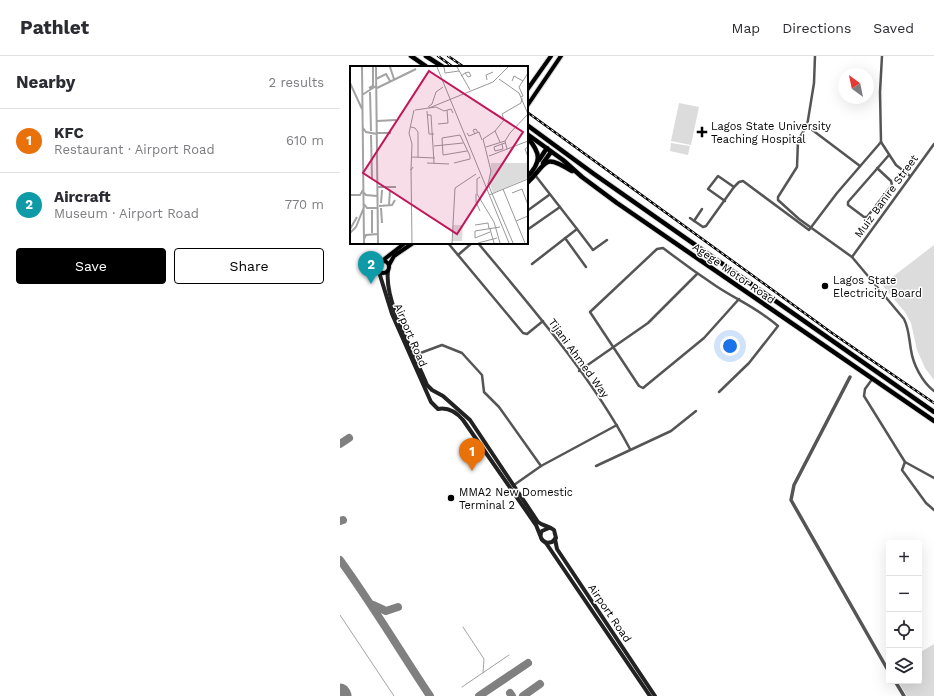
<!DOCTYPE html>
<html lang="en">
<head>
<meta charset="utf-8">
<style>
  body { margin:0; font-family:"Work Sans",sans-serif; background:#f7f7f7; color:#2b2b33 }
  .controls { position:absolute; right:12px; bottom:12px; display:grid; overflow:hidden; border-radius:4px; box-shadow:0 4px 16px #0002 }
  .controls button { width:36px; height:36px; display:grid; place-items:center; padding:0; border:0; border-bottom:1px solid #e1e1e2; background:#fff; color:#2b2b33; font:20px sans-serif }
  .compass { position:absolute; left:498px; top:12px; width:36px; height:36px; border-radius:50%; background:#fff; box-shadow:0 4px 16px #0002; rotate:327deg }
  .you { position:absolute; left:390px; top:290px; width:14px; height:14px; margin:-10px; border:3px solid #fff; border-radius:50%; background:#1a73e8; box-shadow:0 0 0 6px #1a73e833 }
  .badge { display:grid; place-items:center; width:26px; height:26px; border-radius:50%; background:#000; color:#fff; font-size:13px; font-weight:700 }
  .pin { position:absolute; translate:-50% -33px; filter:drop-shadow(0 1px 2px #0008) }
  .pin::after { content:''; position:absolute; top:21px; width:14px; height:12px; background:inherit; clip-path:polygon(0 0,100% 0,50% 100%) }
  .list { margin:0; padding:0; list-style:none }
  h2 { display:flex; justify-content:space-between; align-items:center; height:52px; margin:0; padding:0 16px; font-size:17px }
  h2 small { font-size:13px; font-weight:400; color:#7c7c81 }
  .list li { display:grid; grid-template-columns:26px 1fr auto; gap:12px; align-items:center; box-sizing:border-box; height:64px; padding:0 16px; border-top:1px solid #e1e1e2 }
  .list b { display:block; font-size:15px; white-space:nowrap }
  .list p { margin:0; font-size:13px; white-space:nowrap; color:#7c7c81 }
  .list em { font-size:13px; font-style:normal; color:#7c7c81 }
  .actions { display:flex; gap:8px; padding:12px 16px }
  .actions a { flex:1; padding:9px 0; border:1px solid #000; border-radius:4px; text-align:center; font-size:14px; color:#000 }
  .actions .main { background:#000; color:#fff }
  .icon { flex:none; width:22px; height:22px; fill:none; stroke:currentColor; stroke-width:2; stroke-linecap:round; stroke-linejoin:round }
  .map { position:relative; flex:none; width:594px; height:640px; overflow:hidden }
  header { display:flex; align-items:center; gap:24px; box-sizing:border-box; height:56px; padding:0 20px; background:#fff; border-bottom:1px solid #e1e1e2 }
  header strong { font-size:19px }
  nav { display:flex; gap:22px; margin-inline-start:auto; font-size:14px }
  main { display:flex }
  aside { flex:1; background:#fff }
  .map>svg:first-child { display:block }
  .green { fill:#dcdcdc }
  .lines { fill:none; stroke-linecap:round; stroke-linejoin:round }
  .stream { stroke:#a3a3a3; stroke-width:1 }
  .taxiway { stroke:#808080; stroke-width:8 }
  .runway { stroke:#808080; stroke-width:21 }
  .primary-casing { stroke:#dbdbdb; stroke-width:6 }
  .trunk-casing { stroke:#dbdbdb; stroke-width:6 }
  .minor { stroke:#555; stroke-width:2.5 }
  .tertiary { stroke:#555; stroke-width:3.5 }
  .secondary { stroke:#222; stroke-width:4 }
  .primary { stroke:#000; stroke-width:4 }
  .trunk { stroke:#000; stroke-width:4.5 }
  .rail-casing { stroke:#000; stroke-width:2.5 }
  .rail { stroke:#fff; stroke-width:1; stroke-dasharray:3; stroke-linecap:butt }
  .poi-dot { fill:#000; stroke:#fff; stroke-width:1.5 }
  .labels { text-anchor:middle; stroke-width:3; stroke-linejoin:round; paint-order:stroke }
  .poi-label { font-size:11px; fill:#000; stroke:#fff; text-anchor:start }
  .street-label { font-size:11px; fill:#000; stroke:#fff }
  .inset-river { fill:none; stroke:#a3a3a3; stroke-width:2 }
  .inset-road { fill:none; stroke:#999; stroke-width:1 }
  .view { fill:#c2185b; fill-opacity:0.15; stroke:#c2185b; stroke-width:2 }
  .inset-edge { fill:none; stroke:#000; stroke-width:2 }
</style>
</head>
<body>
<header>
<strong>Pathlet</strong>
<nav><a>Map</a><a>Directions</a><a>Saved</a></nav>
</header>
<main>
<aside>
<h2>Nearby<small>2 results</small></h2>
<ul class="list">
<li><span class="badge" style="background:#e8710a">1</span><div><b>KFC</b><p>Restaurant · Airport Road</p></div><em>610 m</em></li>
<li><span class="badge" style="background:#0f9aa8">2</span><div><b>Aircraft</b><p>Museum · Airport Road</p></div><em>770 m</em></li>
</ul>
<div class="actions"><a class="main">Save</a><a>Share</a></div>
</aside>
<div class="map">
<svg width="594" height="640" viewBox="0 0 594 640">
  <rect width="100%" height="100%" fill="#fff"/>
  <g class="green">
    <path d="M339,47l20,4 -8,38 -20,-4z"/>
    <path d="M331,87l19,3 -2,9 -18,-4z"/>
    <path d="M594,189v135l-9,-12 -8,-18 -6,-27 -6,-11 -23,-27z"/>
    <path d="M594,588v52h-27l-9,-15h21v-28z"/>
  </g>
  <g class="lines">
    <g class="stream">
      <path d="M0,559l54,81"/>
      <path d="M123,571l21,32 -1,14"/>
      <path d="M122,631l47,-32"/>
    </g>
    <g class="taxiway">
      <path d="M0,388l9,-6"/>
      <path d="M0,465l3,-1"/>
      <path d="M0,504c32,44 60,91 90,136"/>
      <path d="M33,549l13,6 12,-4"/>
      <path d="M170,637l2,3"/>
      <path d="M139,640l49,-33"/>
      <path d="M183,640l17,-12"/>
    </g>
    <path class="runway" d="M0,638l1,2"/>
    <g class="primary-casing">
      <g id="primary">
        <path d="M187,34l24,-34"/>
        <path d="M187,50l34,-50"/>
        <circle cx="43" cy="211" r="6"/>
        <path d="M42,205l23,-18"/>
        <path d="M49,209l5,-9 19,-13"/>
      </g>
    </g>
    <g class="trunk-casing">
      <g id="trunk">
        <path d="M71,0l16,11"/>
        <path d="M86,0l17,11"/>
        <path d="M187,69l67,49 340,238"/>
        <path d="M187,78l36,26 19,17 35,26 317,218"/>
        <path d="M187,81c14,16 15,25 0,40"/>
        <path d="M199,104l8,-12"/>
        <path d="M203,107l8,-11"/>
        <path d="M187,127c21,-19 14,-31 45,-12"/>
      </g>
    </g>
    <g class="minor">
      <path d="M475,0l-1,27 -7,43 53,40"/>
      <path d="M542,0l-2,36 1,50 15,23 14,11"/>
      <path d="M467,70l-9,14 -1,27 -19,30v3l21,19 53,38 52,62c5,10 5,20 7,31 2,14 11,32 23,41"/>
      <path d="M537,112l14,13 1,4 -25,32h-3l-16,-12v-3l41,-47"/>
      <path d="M385,145l-17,-12 10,-13 16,11"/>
      <path d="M187,155l22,-16"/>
      <path d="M350,162l13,9 3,-1 28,-39 5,-5 4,-1 66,49 28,-37 44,-51"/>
      <path d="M354,165l8,-12"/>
      <path d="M237,173l16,21 14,-10"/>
      <path d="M187,174l33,-23"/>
      <path d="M225,182l21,29"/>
      <path d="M108,187l75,90 4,1 16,-13"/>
      <path d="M138,187c54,65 112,131 152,206"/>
      <path d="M118,199l14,-12"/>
      <path d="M512,201l82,-113"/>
      <path d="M192,208l45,-35 -42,-54"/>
      <path d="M75,299l27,-10 20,8 20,22 2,17 15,15 42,59"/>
      <path d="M239,315l69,-48 49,-49"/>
      <path d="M533,322l-8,11 -1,7 41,66 29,16"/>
      <path d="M379,336l30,-29 29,-37c-19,-17 -41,-26 -62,-40 -18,-12 -36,-25 -53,-38l-6,1 -67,63 49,74 4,2 61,-50 35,-39"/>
      <path d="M565,406l-3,8 24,33 8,7"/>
      <path d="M256,410l75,-35 25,-20"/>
      <path d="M174,429l27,-19 76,-41"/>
    </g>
    <g class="tertiary">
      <path d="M510,321l-56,108 -3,15 98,172"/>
      <path d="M555,625l9,15"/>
    </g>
    <g class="secondary">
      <path d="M48,215c-4,31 27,84 39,114l5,5 11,6 27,24 68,102c5,4 11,4 16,8l2,8 -4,4 -5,1c-6,-2 -8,-7 -5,-12l7,-3"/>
      <path d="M39,216l13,42 39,88 7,7c10,-2 19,4 25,11l73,105 4,10"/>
      <path d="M215,483l2,10 98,147"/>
      <path d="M206,487l104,153"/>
    </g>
    <use href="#primary" class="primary"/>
    <use href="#trunk" class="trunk"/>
    <g class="rail-casing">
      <g id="rail">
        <path d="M98,0l15,11"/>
        <path d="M108,0l16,11"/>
        <path d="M187,56l305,221 102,70"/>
      </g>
    </g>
    <use href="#rail" class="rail"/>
  </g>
  <g class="poi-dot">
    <path d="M360 70h4v4h4v4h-4v4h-4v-4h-4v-4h4z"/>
    <circle cx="485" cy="230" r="4"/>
    <circle cx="111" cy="442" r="4"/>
  </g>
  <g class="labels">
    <g class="poi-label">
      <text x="371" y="74">Lagos State University<tspan x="371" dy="13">Teaching Hospital</tspan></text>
      <text x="493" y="228">Lagos State<tspan x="493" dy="13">Electricity Board</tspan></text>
      <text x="119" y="440">MMA2 New Domestic<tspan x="119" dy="13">Terminal 2</tspan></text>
    </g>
    <g class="street-label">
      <text transform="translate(546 140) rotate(-54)" y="4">Muiz Banire Street</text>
      <text transform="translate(394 217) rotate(35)" y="4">Agege Motor Road</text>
      <text transform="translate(71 279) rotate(67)" y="4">Airport Road</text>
      <text transform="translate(239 302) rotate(54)" y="4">Tijani Ahmed Way</text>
      <text transform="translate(270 557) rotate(56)" y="4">Airport Road</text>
    </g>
  </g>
  <g transform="translate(10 10)">
    <rect width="178" height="178" fill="#fff"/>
    <path d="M178,93v19l-35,15 -4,-12 2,-18h35zM103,159h10l-1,16h-10z" fill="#dcdcdc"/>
    <path class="inset-river" d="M12,1l2,176M26,1l2,176M40,1l4,12M26,13l10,-5 4,7M0,17l12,26M19,22l4,-2v-19M27,22l39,-19M20,26l1,39M12,29l14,-9M27,55l19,-1M13,62l3,4 11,2M27,67h14M21,69l1,43M27,121h19M13,126l3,3 11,1M0,129h10l3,-5M31,137l1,-13M14,138l3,4h10M39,139l1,-15M29,140l13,-1 3,-5M31,142l1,15M22,144v23M0,163l7,-12M0,167l6,-6 8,-20M14,173l2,-4 12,-1"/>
    <path class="inset-road" d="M87,1l72,176M94,1l1,6 14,-2M107,1l13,23M111,10l4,-3 4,-1 2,4 -3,1 -3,-4M149,13l20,14 9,21M137,14l-1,-5 7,-3M162,15l2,-5 9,5M171,31l2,-1 -4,-9 9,-14M78,41l4,-3 4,-12 7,-5M79,42l7,-1 8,4 7,-2 2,4M65,44l14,-2 64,-26 15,-15M77,45l2,23h5M77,49h4l3,48M88,58l10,-1 -1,-13M61,61l4,1 3,4v25M145,65l-12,8 8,32 -3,13 25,59M117,67l2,3 10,-4 3,8M125,68l-2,-4 3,-1 2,4M150,76l-5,-11 9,-11 -2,-6 19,-11 1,-5M152,78l1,5 -8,2 -1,-4 8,-3 3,-1M84,80l29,-3M136,81l19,-6M178,81l-3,2 3,8M157,83l-2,-8 5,-8 18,-19M139,90l39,-15M62,91l23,1M77,97l22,1M104,97l16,-4v-3l-10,-21 -18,3 1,17 24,-4M63,101l-2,3 1,-26 -3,-11 5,-23M61,103l1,74M130,111l-3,2v15l17,28 6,21M153,123l22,54M162,127l10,-4 6,16M126,128v8l4,9M139,129l39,-16M166,155l12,-5M125,159l13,-2 1,6M140,163l4,14M140,166l-15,6v-7l25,-4M102,177l3,-55 21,-14M128,177l19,-5"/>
    <path class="view" d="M79,5l94,61 -66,102 -94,-61z"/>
    <rect width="178" height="178" class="inset-edge"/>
  </g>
</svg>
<div class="controls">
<button>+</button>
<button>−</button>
<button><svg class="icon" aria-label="locate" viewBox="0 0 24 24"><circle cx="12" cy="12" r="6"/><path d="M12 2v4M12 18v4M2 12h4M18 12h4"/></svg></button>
<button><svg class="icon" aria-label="layers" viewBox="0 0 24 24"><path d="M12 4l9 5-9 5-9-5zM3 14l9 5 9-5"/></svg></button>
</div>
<svg class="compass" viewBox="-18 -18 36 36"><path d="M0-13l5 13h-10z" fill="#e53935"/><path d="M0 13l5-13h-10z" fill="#7c7c81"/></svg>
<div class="you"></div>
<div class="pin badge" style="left:132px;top:415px;background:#e8710a">1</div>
<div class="pin badge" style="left:31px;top:228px;background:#0f9aa8">2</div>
</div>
</main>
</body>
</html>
